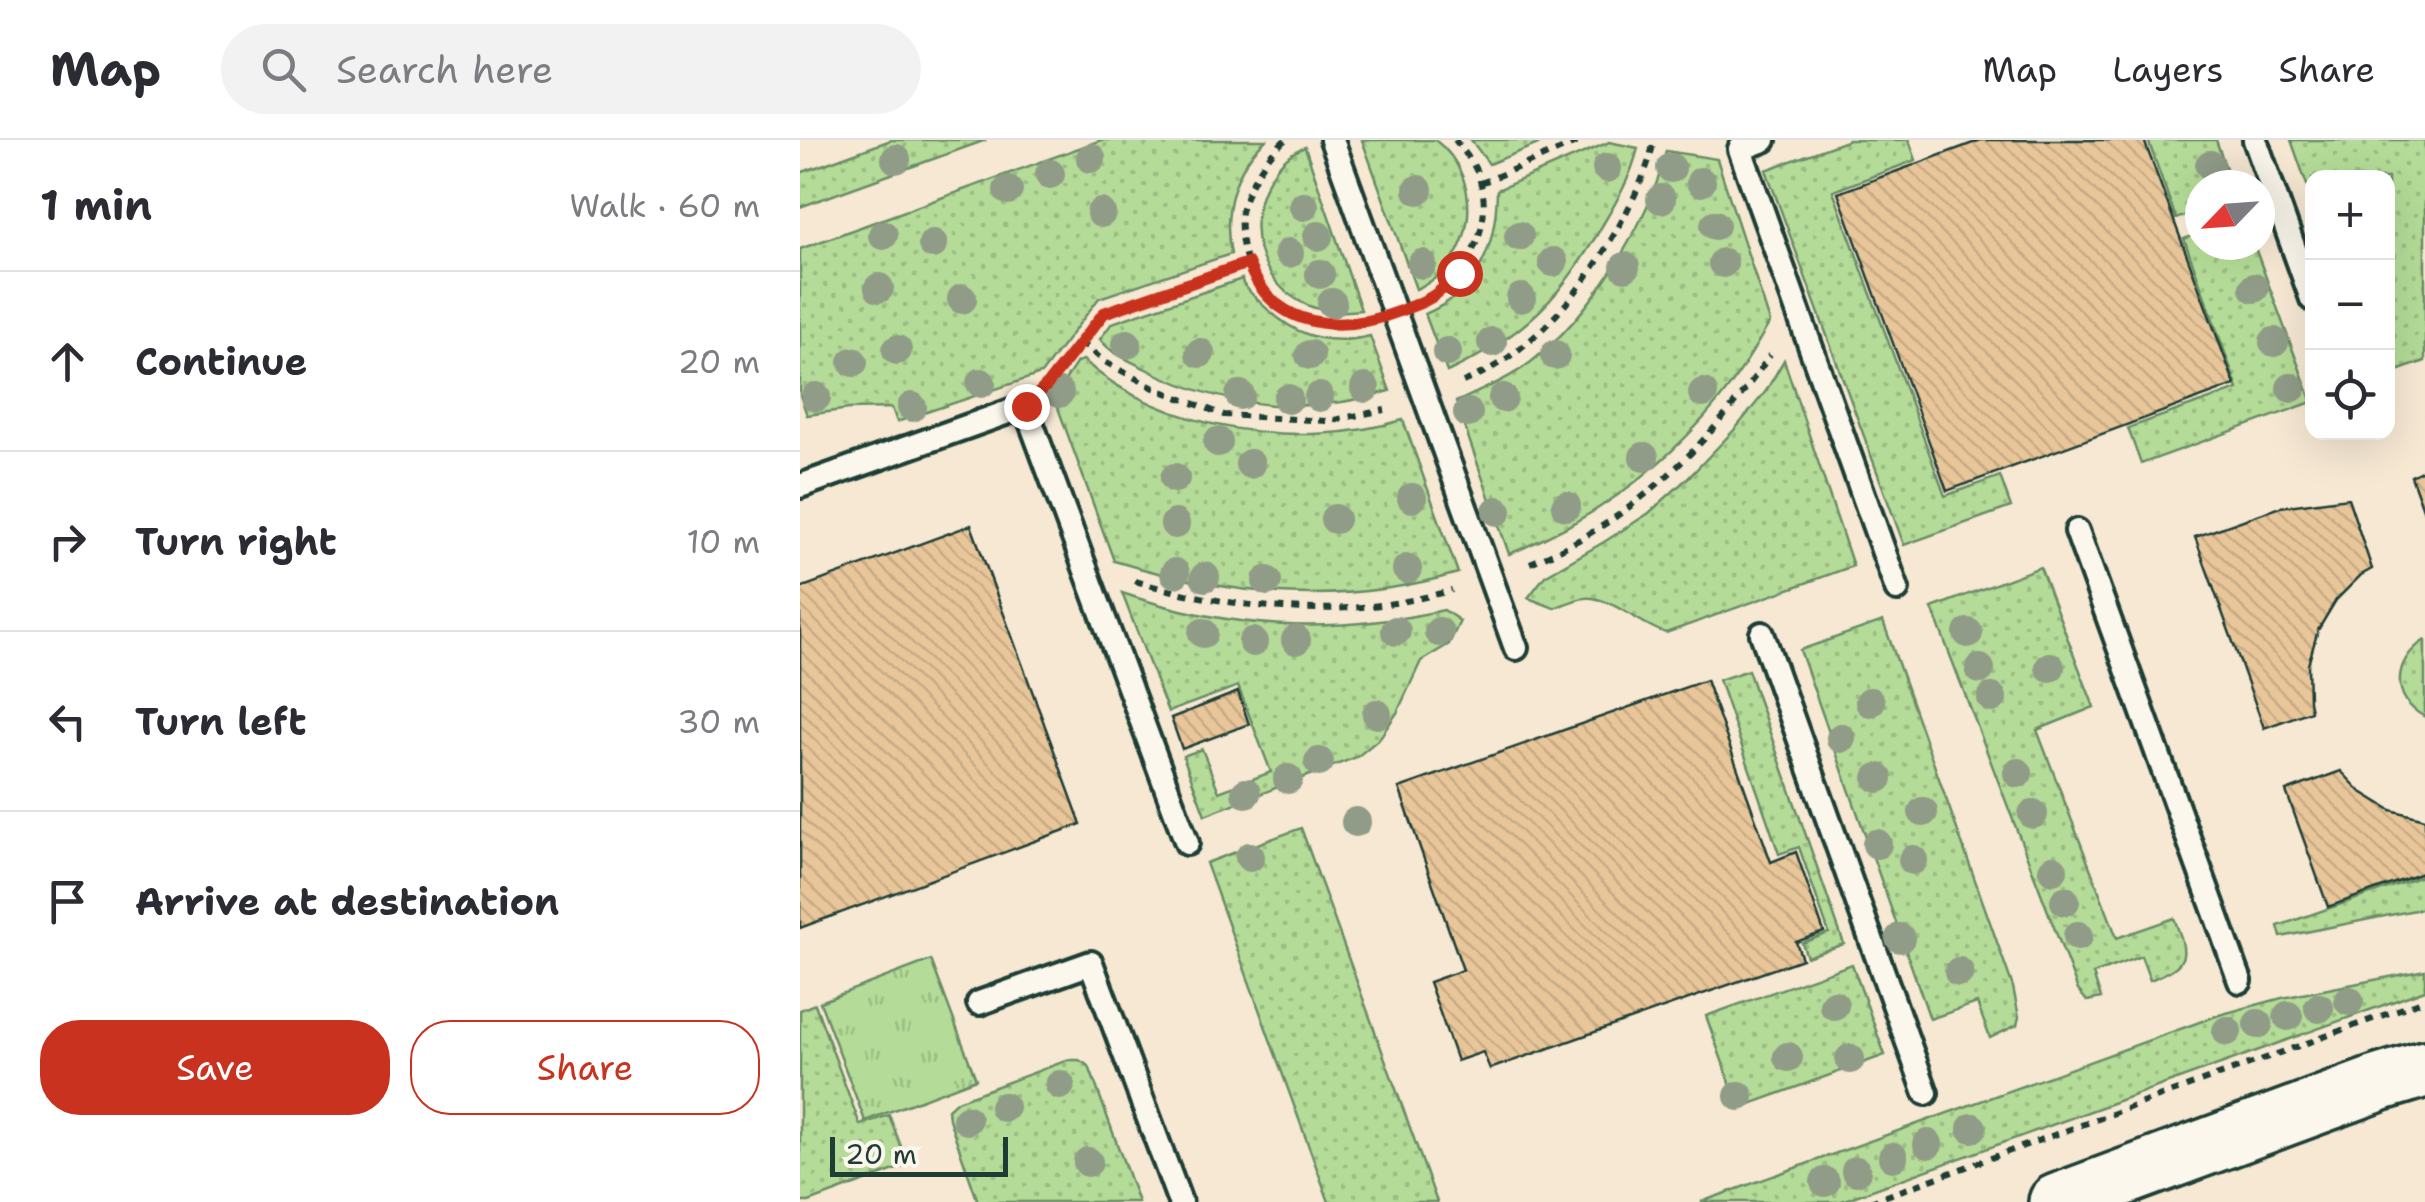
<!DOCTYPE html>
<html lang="en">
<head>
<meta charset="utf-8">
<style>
  body { margin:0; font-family:"Shantell Sans",sans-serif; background:#f2f2f3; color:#2b2b33 }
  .controls { position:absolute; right:30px; top:30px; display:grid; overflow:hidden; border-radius:20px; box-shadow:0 10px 40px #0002 }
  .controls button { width:90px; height:90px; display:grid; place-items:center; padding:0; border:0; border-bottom:2px solid #e1e1e2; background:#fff; color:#2b2b33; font:50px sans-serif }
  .compass { position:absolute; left:1385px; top:30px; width:90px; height:90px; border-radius:50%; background:#fff; box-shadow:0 10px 40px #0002; rotate:245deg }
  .scale { position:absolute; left:30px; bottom:25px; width:178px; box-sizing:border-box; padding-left:10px; border:5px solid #1f3d34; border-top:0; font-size:28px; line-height:35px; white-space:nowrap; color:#1f3d34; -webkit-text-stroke:8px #fbf7ec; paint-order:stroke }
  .stop { position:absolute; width:30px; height:30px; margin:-22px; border:8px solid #c8321e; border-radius:50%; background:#fff }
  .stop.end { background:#c8321e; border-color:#fff; box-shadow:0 2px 10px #0008 }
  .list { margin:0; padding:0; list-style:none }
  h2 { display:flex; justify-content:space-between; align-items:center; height:130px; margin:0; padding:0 40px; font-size:42px }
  h2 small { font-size:32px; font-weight:400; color:#7c7c81 }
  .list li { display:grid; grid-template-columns:65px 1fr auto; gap:30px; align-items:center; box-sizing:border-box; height:180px; padding:0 40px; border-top:2px solid #e1e1e2 }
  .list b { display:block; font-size:38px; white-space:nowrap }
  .list em { font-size:32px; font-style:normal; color:#7c7c81 }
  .actions { display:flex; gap:20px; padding:30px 40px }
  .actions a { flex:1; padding:22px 0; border:2px solid #c8321e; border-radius:40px; text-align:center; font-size:35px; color:#c8321e }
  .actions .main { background:#c8321e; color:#fff }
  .icon { flex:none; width:55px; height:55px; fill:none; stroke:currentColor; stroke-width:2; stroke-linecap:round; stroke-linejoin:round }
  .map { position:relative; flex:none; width:1625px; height:1062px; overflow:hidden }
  header { display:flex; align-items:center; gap:60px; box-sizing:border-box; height:140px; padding:0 50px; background:#fff; border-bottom:2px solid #e1e1e2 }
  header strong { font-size:48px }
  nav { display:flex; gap:55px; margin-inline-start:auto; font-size:35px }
  .search { width:700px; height:90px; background:#f2f2f3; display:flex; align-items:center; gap:25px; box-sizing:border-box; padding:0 35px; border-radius:55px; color:#7c7c81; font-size:38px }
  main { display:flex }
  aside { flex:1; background:#fff }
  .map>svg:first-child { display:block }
  .grass { fill:url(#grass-dots); stroke:#6a8c66; stroke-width:2.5 }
  .park { fill:url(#park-tufts); stroke:#6a8c66; stroke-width:2.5 }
  .building { fill:url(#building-back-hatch); stroke:#1f3d34; stroke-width:2.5 }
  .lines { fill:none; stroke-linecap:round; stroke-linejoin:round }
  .lane-casing { stroke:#1f3d34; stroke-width:30 }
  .secondary-casing { stroke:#1f3d34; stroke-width:62 }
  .path { stroke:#1f3d34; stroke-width:6; stroke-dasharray:8 8; stroke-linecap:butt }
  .lane { stroke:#fbf7ec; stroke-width:22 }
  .secondary { stroke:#fbf7ec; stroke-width:55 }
  .tree { fill:#909c87 }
  .route { stroke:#c8321e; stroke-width:12 }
</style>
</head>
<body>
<header>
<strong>Map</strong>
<div class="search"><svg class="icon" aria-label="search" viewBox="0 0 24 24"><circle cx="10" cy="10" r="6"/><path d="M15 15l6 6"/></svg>Search here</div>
<nav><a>Map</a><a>Layers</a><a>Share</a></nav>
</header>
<main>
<aside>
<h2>1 min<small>Walk · 60 m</small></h2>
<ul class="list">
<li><svg class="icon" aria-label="ahead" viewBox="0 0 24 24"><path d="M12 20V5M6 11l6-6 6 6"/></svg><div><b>Continue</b></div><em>20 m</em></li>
<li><svg class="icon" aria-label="right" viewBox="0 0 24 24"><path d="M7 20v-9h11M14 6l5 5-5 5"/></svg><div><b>Turn right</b></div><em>10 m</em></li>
<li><svg class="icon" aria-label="left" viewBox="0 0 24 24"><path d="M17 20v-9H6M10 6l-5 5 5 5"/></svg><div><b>Turn left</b></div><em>30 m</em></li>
<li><svg class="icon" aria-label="arrive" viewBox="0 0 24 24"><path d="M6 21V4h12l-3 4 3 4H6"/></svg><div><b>Arrive at destination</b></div></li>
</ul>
<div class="actions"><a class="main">Save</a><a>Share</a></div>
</aside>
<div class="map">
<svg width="1625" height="1062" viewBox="0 0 1625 1062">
  <defs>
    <pattern id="grass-dots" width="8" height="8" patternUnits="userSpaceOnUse" patternTransform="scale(2.5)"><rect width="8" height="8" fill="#b4db97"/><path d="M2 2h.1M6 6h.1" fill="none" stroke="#9abd83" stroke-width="1.8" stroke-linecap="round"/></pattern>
    <pattern id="park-tufts" width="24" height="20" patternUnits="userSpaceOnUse" patternTransform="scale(2.5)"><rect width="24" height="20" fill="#b4db97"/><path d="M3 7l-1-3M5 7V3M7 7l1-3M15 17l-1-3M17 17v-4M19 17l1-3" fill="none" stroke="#9abd83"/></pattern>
    <pattern id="building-back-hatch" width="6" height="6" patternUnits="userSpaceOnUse" patternTransform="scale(2.5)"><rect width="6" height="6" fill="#e9c69a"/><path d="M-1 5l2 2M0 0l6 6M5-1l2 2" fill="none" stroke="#c7ab85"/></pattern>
  </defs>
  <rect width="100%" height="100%" fill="#f6e8d3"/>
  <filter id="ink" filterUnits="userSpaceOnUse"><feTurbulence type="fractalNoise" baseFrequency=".01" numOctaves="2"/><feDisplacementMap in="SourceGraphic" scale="20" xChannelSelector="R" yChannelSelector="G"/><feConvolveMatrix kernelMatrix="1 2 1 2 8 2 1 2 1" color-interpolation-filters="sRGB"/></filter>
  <g filter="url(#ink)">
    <g class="grass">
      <path d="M91,0h95l-186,67v-34z"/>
      <path d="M301,0h165c-32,27 -44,73 -35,114l-132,44 -58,76 -144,48 -5,-14 -43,1 -42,6 -7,-20v-146z"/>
      <path d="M562,0h73c52,39 41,125 -19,149z"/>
      <path d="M671,0h77l-59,24z"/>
      <path d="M1049,0h60l7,20 -83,31 112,305 55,-20 11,31 -107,38 -138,-375z"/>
      <path d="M1348,0h68l16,45h-32v25l-24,9z"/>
      <path d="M1491,0h134v221l-37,13v-196h-76v21z"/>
      <path d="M809,2l29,6c-7,29 -21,53 -36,78 -42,73 -78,110 -155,146l-22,-58c55,-23 71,-68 72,-124z"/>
      <path d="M505,7l56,163c-18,2 -36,3 -54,-5 -50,-22 -64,-83 -37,-127 8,-13 20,-26 35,-31z"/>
      <path d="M866,11l51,8 53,163c-16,27 -31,54 -51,78 -56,69 -128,121 -210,154l-53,-152c26,-12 53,-23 75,-40 58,-45 119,-140 135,-211z"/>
      <path d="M1400,93v12h54l58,157 -171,62 -13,-36 110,-39 -54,-150z"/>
      <path d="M442,139l1,5c35,41 70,66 127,52l20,55c-85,26 -166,17 -244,-22 -17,-9 -35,-15 -46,-30l12,-16z"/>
      <path d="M283,220c81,73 219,90 320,60l55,153c-122,35 -225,23 -344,-12l-60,-164 23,-35z"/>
      <path d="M984,220l69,206 -187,67c-24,-7 -58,-38 -81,-35 -10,1 -21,7 -31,10l-26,-10 17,-22 59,-34 45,-29 42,-38 45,-47 30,-37z"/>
      <path d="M1240,427l54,140 -57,23 80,208 57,-20c14,37 17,46 -24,62l-9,-24 -48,18 8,24 -14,3 -9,-11 -146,-382z"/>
      <path d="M322,453c109,37 209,42 322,17l16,11 -11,23 -28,17 -24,52 -18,26 -22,18 -152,58 -22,-59 19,-7 17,43 52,-20 -33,-86 -70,26z"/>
      <path d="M1083,481l130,366 6,30 -2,8 -27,13 -13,-35 -47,16 -130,-369z"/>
      <path d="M1625,500v77c-35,-18 -32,-57 0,-77z"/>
      <path d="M948,530l96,274 -37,13 -5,-14 27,-10 -30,-86 -20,7 -60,-174z"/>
      <path d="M501,688l136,374h-108l-123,-339z"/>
      <path d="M1625,735v33l-144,29 -3,-11z"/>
      <path d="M1052,824l33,91 -146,53 -33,-92z"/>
      <path d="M1625,830v20l-586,212h-138l518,-187 63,-17z"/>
      <path d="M15,864l45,121 29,-10 19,50 -99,37h-9v-192z"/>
      <path d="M268,920h11l10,6 49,136h-160l-29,-83 -1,-10 9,-8z"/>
    </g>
    <path class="park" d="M131,820l45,119 -111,42 -45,-119z"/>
    <g class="building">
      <path d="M1181,0h163l91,245 -288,106 -109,-298z"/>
      <path d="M1625,329v46l-14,-39z"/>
      <path d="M1548,358l24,71 -11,6 -25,25 -18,30 -10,35 1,36 2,10 -47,17 -69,-191 85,-30z"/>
      <path d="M171,385l110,299 -281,104v-340z"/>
      <path d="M906,540l65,182 25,-10 28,80 -28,10 6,17 -312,110 -7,-17 -26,9 -28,-79 34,-12 -64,-182z"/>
      <path d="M438,552l11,32 -67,25 -11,-31z"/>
      <path d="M1541,631l19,20 31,19 34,9v53l-97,35 -42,-116z"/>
    </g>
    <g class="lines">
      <g class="lane-casing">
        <g id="lane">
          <path d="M532,0l184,508"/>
          <path d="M964,0l-24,9 157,440"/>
          <path d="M1455,0l57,159"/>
          <path d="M0,346l225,-80 162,437"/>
          <path d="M1277,391l163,450"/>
          <path d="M962,494l164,459"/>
          <path d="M179,863l112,-40 89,239"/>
        </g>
      </g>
      <g class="secondary-casing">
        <path id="secondary" d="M1257,1062l325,-120 43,-13"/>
      </g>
      <g class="path">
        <path d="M485,0c-21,19 -36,43 -44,72 -1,7 0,15 0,22 3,38 26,68 60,84 16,8 35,7 53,6"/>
        <path d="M681,43l102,-43"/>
        <path d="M631,157c37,-25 63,-71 49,-116 -4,-16 -15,-28 -25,-41"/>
        <path d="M281,202l24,20 49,26 70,27 104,6 57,-11"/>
        <path d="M254,237l50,-64 143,-50"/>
        <path d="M663,242c70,-28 120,-92 156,-156 15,-28 29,-55 35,-86"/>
        <path d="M730,423c101,-40 180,-119 240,-208"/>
        <path d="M335,441c104,30 211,40 317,9"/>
        <path d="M1070,1062l555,-202"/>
      </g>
      <use href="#lane" class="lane"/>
      <use href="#secondary" class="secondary"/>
    </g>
    <g class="tree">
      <circle cx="291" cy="18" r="15"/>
      <circle cx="96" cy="19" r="15"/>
      <circle cx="1410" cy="25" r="15"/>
      <circle cx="807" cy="28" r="15"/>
      <circle cx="871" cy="28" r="15"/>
      <circle cx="250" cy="34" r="15"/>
      <circle cx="901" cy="42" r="15"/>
      <circle cx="208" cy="50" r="15"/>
      <circle cx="618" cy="50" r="15"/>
      <circle cx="861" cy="59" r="15"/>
      <circle cx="504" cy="66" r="15"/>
      <circle cx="301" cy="73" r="15"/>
      <circle cx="915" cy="85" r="15"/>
      <circle cx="83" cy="95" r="15"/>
      <circle cx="518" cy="96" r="15"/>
      <circle cx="719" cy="96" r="15"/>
      <circle cx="133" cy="104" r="15"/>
      <circle cx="489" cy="113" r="15"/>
      <circle cx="753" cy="122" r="15"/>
      <circle cx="923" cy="123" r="15"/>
      <circle cx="622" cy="124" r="15"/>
      <circle cx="825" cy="127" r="15"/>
      <circle cx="520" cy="134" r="15"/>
      <circle cx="79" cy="148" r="15"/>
      <circle cx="1454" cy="148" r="15"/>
      <circle cx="721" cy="158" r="15"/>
      <circle cx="162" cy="159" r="15"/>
      <circle cx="532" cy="163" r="15"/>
      <circle cx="692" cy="202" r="15"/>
      <circle cx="1474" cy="202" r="15"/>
      <circle cx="327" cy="204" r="15"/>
      <circle cx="97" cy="210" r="15"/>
      <circle cx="647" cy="212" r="15"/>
      <circle cx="400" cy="213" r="15"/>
      <circle cx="510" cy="215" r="15"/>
      <circle cx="755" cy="215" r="15"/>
      <circle cx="53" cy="222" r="15"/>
      <circle cx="181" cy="243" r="15"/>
      <circle cx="565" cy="248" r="15"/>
      <circle cx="1491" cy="248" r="15"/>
      <circle cx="259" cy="253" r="15"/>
      <circle cx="903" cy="253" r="15"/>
      <circle cx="440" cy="255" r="15"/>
      <circle cx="16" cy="257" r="15"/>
      <circle cx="519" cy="257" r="15"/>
      <circle cx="703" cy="258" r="15"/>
      <circle cx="488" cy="259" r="15"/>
      <circle cx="112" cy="267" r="15"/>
      <circle cx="668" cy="273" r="15"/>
      <circle cx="418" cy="302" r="15"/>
      <circle cx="844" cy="317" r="15"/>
      <circle cx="450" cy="324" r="15"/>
      <circle cx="375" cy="338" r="15"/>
      <circle cx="612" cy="358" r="15"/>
      <circle cx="766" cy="366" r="15"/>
      <circle cx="697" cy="371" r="15"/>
      <circle cx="535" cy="379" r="15"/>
      <circle cx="375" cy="384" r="15"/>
      <circle cx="607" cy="429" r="15"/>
      <circle cx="375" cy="433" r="15"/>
      <circle cx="405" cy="437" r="15"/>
      <circle cx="467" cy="441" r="15"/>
      <circle cx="596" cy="491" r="15"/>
      <circle cx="639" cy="492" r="15"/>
      <circle cx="403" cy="493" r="15"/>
      <circle cx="1168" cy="493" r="15"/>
      <circle cx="496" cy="500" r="15"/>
      <circle cx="453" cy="502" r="15"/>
      <circle cx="1250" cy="527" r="15"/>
      <circle cx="1180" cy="529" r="15"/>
      <circle cx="1192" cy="558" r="15"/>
      <circle cx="1070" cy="562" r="15"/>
      <circle cx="577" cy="574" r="15"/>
      <circle cx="1041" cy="598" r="15"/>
      <circle cx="519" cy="622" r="15"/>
      <circle cx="1218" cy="633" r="15"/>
      <circle cx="1078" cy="638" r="15"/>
      <circle cx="488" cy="639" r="15"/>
      <circle cx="446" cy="653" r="15"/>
      <circle cx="1123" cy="672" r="15"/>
      <circle cx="1233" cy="674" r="15"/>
      <circle cx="556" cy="682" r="15"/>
      <circle cx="1077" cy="704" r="15"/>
      <circle cx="450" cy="717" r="15"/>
      <circle cx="1113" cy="720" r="15"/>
      <circle cx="1253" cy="730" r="15"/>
      <circle cx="1265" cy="761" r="15"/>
      <circle cx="1278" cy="796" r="15"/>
      <circle cx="1100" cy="798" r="15"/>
      <circle cx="1159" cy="832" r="15"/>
      <circle cx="1549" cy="861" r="15"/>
      <circle cx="1034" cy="865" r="15"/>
      <circle cx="1519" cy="868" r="15"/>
      <circle cx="1488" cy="876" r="15"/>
      <circle cx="1458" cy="884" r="15"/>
      <circle cx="1427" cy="891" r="15"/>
      <circle cx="988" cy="917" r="15"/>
      <circle cx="1050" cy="919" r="15"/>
      <circle cx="260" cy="945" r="15"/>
      <circle cx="939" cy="956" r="15"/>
      <circle cx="204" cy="967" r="15"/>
      <circle cx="167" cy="980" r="15"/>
      <circle cx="1172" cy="988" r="15"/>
      <circle cx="1128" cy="1004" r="15"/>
      <circle cx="1093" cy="1017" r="15"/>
      <circle cx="288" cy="1022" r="15"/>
      <circle cx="1056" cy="1031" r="15"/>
      <circle cx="1025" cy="1042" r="15"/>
    </g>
  </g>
  <g class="lines" filter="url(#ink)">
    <path class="route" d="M226,266l21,-21 57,-72 144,-50c26,67 93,71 152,48 12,-5 26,-9 36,-17 8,-6 16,-14 23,-21"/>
  </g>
</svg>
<div class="controls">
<button>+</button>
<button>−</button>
<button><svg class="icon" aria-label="locate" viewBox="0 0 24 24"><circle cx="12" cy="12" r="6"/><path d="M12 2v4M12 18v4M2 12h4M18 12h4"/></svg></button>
</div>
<svg class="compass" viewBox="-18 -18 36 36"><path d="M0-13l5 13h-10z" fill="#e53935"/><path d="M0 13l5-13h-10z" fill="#7c7c81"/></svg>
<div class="scale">20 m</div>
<div class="stop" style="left:659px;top:133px"></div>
<div class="stop end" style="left:226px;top:266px"></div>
</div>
</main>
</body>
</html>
